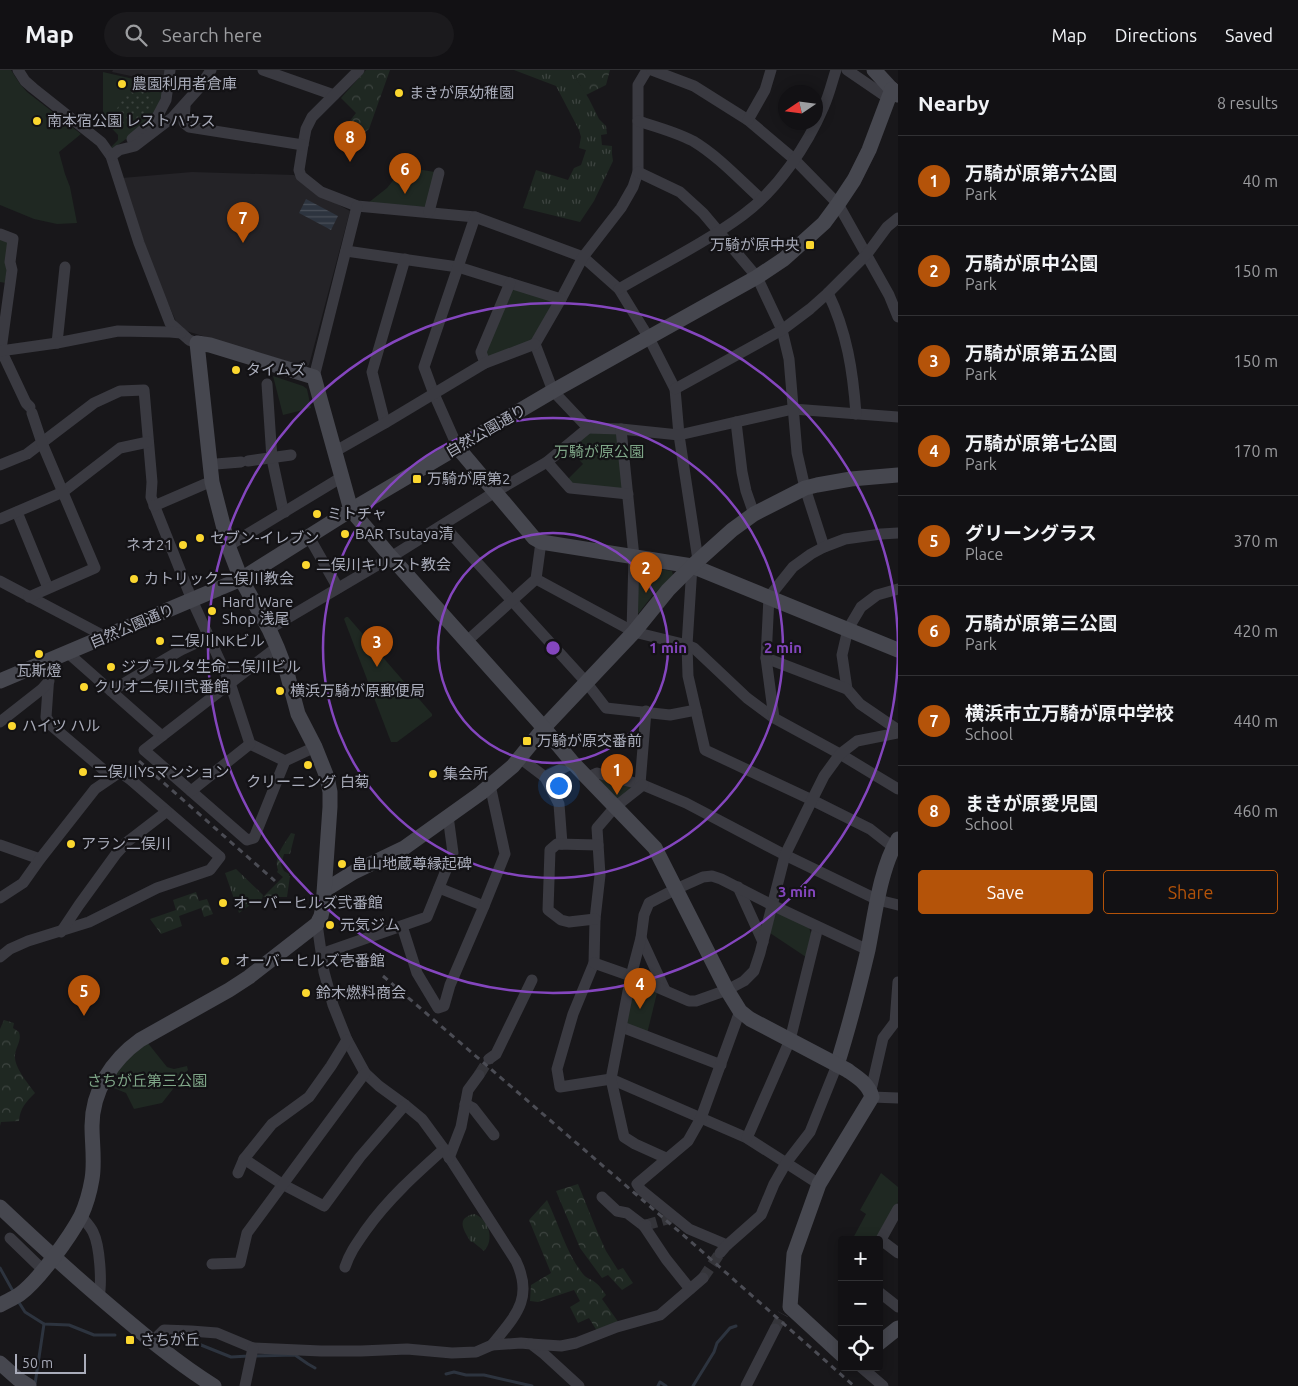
<!DOCTYPE html>
<html lang="en">
<head>
<meta charset="utf-8">
<style>
  body { margin:0; font-family:Ubuntu,"Noto Sans JP",sans-serif; background:#1b1a1d; color:#f1f3f6 }
  .controls { position:absolute; right:15px; bottom:15px; display:grid; overflow:hidden; border-radius:5px; box-shadow:0 2px 12px #0003 }
  .controls button { width:45px; height:45px; display:grid; place-items:center; padding:0; border:0; border-bottom:1px solid #313134; background:#121114; color:#f1f3f6; font:25px sans-serif }
  .compass { position:absolute; left:778px; top:15px; width:45px; height:45px; border-radius:50%; background:#121114; box-shadow:0 2px 12px #0003; rotate:257deg }
  .scale { position:absolute; left:15px; bottom:12px; width:71px; box-sizing:border-box; padding-left:5px; border:2px solid #a9acba; border-top:0; font-size:14px; line-height:18px; white-space:nowrap; color:#a9acba; -webkit-text-stroke:4px #131215; paint-order:stroke }
  .you { position:absolute; left:558px; top:715px; width:18px; height:18px; margin:-12px; border:4px solid #fff; border-radius:50%; background:#1a73e8; box-shadow:0 0 0 8px #1a73e833 }
  .badge { display:grid; place-items:center; width:32px; height:32px; border-radius:50%; background:#b45309; color:#fff; font-size:16px; font-weight:700 }
  .pin { position:absolute; translate:-50% -41px; filter:drop-shadow(0 1px 2px #0008) }
  .pin::after { content:''; position:absolute; top:26px; width:18px; height:15px; background:inherit; clip-path:polygon(0 0,100% 0,50% 100%) }
  .list { margin:0; padding:0; list-style:none }
  h2 { display:flex; justify-content:space-between; align-items:center; height:65px; margin:0; padding:0 20px; font-size:21px }
  h2 small { font-size:16px; font-weight:400; color:#9c9da0 }
  .list li { display:grid; grid-template-columns:32px 1fr auto; gap:15px; align-items:center; box-sizing:border-box; height:90px; padding:0 20px; border-top:1px solid #313134 }
  .list b { display:block; font-size:19px; white-space:nowrap }
  .list p { margin:0; font-size:16px; white-space:nowrap; color:#9c9da0 }
  .list em { font-size:16px; font-style:normal; color:#9c9da0 }
  .actions { display:flex; gap:10px; padding:15px 20px }
  .actions a { flex:1; padding:11px 0; border:1px solid #b45309; border-radius:5px; text-align:center; font-size:18px; color:#b45309 }
  .actions .main { background:#b45309; color:#fff }
  .icon { flex:none; width:28px; height:28px; fill:none; stroke:currentColor; stroke-width:2; stroke-linecap:round; stroke-linejoin:round }
  .map { position:relative; flex:none; width:898px; height:1316px; overflow:hidden }
  header { display:flex; align-items:center; gap:30px; box-sizing:border-box; height:70px; padding:0 25px; background:#121114; border-bottom:1px solid #313134 }
  header strong { font-size:24px }
  nav { display:flex; gap:28px; margin-inline-start:auto; font-size:18px }
  .search { width:350px; height:45px; background:#1b1a1d; display:flex; align-items:center; gap:12px; box-sizing:border-box; padding:0 18px; border-radius:28px; color:#9c9da0; font-size:19px }
  main { display:flex }
  aside { flex:1; background:#121114 }
  .map>svg:first-child { display:block }
  .built { fill:#242327 }
  .grass { fill:url(#grass-tufts) }
  .forest { fill:url(#forest-crowns) }
  .park { fill:#1f2822 }
  .garden { fill:url(#garden-dots) }
  .water { fill:url(#water-rules) }
  .lines { fill:none; stroke-linecap:round; stroke-linejoin:round }
  .stream { stroke:#2d343f; stroke-width:3 }
  .street-tunnel { stroke:#35353a; stroke-width:11; stroke-dasharray:11 5.5; stroke-linecap:butt }
  .street { stroke:#3a3a41; stroke-width:11 }
  .secondary { stroke:#46474f; stroke-width:15 }
  .rail { stroke:#4b4c54; stroke-width:3; stroke-dasharray:6 5; stroke-linecap:butt }
  .ring { fill:none; stroke:#8446be; stroke-width:2.5 }
  .poi-dot { fill:#fbd72f; stroke:#131215; stroke-width:2 }
  .labels { text-anchor:middle; stroke-width:4.5; stroke-linejoin:round; paint-order:stroke }
  .poi-label { font-size:15px; fill:#a9acba; stroke:#131215; text-anchor:start }
  .street-label { font-size:15px; fill:#a9acba; stroke:#131215 }
  .park-label { font-size:15px; fill:#7fa688; stroke:#131215 }
  .centre { fill:#8446be; stroke:#131215; stroke-width:2.5 }
  .ring-label { font-size:15px; text-anchor:middle; font-weight:bold; fill:#8446be; stroke:#131215; stroke-width:4.5; stroke-linejoin:round; paint-order:stroke }
</style>
</head>
<body>
<header>
<strong>Map</strong>
<div class="search"><svg class="icon" aria-label="search" viewBox="0 0 24 24"><circle cx="10" cy="10" r="6"/><path d="M15 15l6 6"/></svg>Search here</div>
<nav><a>Map</a><a>Directions</a><a>Saved</a></nav>
</header>
<main>
<div class="map">
<svg width="898" height="1316" viewBox="0 0 898 1316">
  <defs>
    <pattern id="grass-tufts" width="24" height="20" patternUnits="userSpaceOnUse" patternTransform="scale(1.25)"><rect width="24" height="20" fill="#1f2822"/><path d="M3 7l-1-3M5 7V3M7 7l1-3M15 17l-1-3M17 17v-4M19 17l1-3" fill="none" stroke="#3d4440"/></pattern>
    <pattern id="forest-crowns" width="20" height="18" patternUnits="userSpaceOnUse" patternTransform="scale(1.25)"><rect width="20" height="18" fill="#1f2822"/><path d="M2 6a3 3 0 1 1 6 0M12 15a3 3 0 1 1 6 0" fill="none" stroke="#3d4440"/></pattern>
    <pattern id="garden-dots" width="8" height="8" patternUnits="userSpaceOnUse" patternTransform="scale(1.25)"><rect width="8" height="8" fill="#1f2822"/><path d="M2 2h.1M6 6h.1" fill="none" stroke="#3d4440" stroke-width="1.8" stroke-linecap="round"/></pattern>
    <pattern id="water-rules" width="6" height="5" patternUnits="userSpaceOnUse" patternTransform="scale(1.25)"><rect width="6" height="5" fill="#2d343f"/><path d="M0 2.5h6" fill="none" stroke="#494f59"/></pattern>
  </defs>
  <rect width="100%" height="100%" fill="#18171a"/>
  <g class="built">
    <path d="M113,0h54l-3,13 -52,-11z"/>
    <path d="M192,102l102,3 27,20 29,16 -41,154 -3,2 -123,-37 -5,-4 -23,-52 -33,-96z"/>
  </g>
  <g class="grass">
    <path d="M514,0h57l18,29 10,20 7,7 1,8 -6,1 1,10 10,1v8l1,7 -19,40 -14,21 -57,-14 13,-38 32,10 6,-12 7,-3 5,-15 -7,-2 2,-11 -2,-7 -23,-44z"/>
    <path d="M236,799l27,26 -2,9 -3,-5 -19,14 -14,-40z"/>
    <path d="M474,1144c15,5 21,26 10,37l-11,-9h-2c-7,-11 -16,-24 3,-28z"/>
  </g>
  <g class="forest">
    <path d="M366,0h24l-21,59 -5,4c-7,0 -14,-1 -18,-7l10,-13 -15,-15z"/>
    <path d="M571,0h39l-4,15 -20,10z"/>
    <path d="M291,763l4,1 -5,20h-6l-3,11 3,6 5,3v2h1l-3,21h-8l-1,7 -10,-7h-5l20,-20 -6,-5 1,-2c-5,-13 7,-27 13,-37z"/>
    <path d="M196,822l3,9 8,-2 6,15 -9,3 -3,-9 -22,8 3,10 -21,8 -11,-15 26,-9 -3,-10z"/>
    <path d="M4,950l10,3 -1,5 6,4c3,8 -3,14 -4,23 -1,13 13,28 20,38 -9,9 -15,15 -16,28l-18,1 -1,4v-97z"/>
    <path d="M578,1114l19,47 9,20 12,19 5,-2 10,15 -11,7 -14,-15 -6,3 -22,-30 -24,-57z"/>
    <path d="M547,1130c12,24 19,53 36,74 4,5 9,5 13,9 4,3 7,8 10,12l-4,4 17,24 -22,8 -8,-13 -11,5 -8,-16 10,-6 -6,-11 -36,12 -8,-1 1,-16 20,-12 -22,-53z"/>
  </g>
  <g class="park">
    <path d="M0,0h11l9,14 7,8 54,42 -22,18 6,22 5,13 7,36 -20,1 -23,-5 -34,-14z"/>
    <path d="M103,2l61,14 -7,25 -21,21 -24,17 -1,-2 7,-7v-5l-15,-16z"/>
    <path d="M404,97l31,5 -7,35 -60,-4 19,-15z"/>
    <path d="M0,169l8,2v31l-2,11 -6,-1z"/>
    <path d="M511,216l46,14 -24,41 -46,18 -3,-8z"/>
    <path d="M273,306l30,10 4,3 4,19 -28,7z"/>
    <path d="M589,362l29,1 6,57 -53,-5 -4,-5 16,-16 -13,-14z"/>
    <path d="M638,496l34,5 1,4 -21,21 -18,23z"/>
    <path d="M346,547h2l84,97v2l-35,26h-6l-47,-123z"/>
    <path d="M602,707l35,9 -22,17 -17,-19z"/>
    <path d="M776,841l33,16 2,7 -5,23 -36,-24z"/>
    <path d="M633,912l24,11 -10,41 -22,-8z"/>
    <path d="M147,972l20,25 7,2 13,-3 1,4 -26,33 -28,6 -8,-16 -20,-8 8,-13z"/>
    <path d="M881,1103l17,14v15l-22,38h-24l14,-26 -6,-4z"/>
  </g>
  <path class="garden" d="M139,19h9c14,20 -7,30 -22,37l-7,-1 -6,-8c5,-12 12,-24 26,-28z"/>
  <path class="water" d="M306,129l32,17 -7,14 -32,-17z"/>
  <g class="lines">
    <g class="stream">
      <path d="M0,1198l14,25"/>
      <path d="M18,1231l7,11 19,12 25,1 25,10h21"/>
      <path d="M172,1271l14,-2 45,18 18,-1"/>
      <path d="M255,1286l40,-1 13,9 7,4"/>
      <path d="M446,1304l8,-2 12,3h18l48,11"/>
      <path d="M35,1314l9,-60"/>
      <path d="M658,1316l2,-4 6,4"/>
      <path d="M693,1316l21,-34 3,-9 13,-15 6,-2"/>
    </g>
    <g class="street-tunnel">
      <path d="M479,1005l10,-16"/>
      <path d="M646,1155l25,-7"/>
      <path d="M703,1208l17,-25"/>
      <path d="M775,1259l8,-15"/>
    </g>
    <g class="street">
      <path d="M18,0l7,11 8,7 68,54 10,14 28,87 31,80 19,17 8,3"/>
      <path d="M263,0l71,25"/>
      <path d="M359,0l-47,47 -6,12 -3,16 -4,25 2,6 20,16 36,14 118,11 108,40 36,32 30,49 26,51 4,46 19,125"/>
      <path d="M647,0l-9,15v87l-5,15 -12,21 -38,49 -22,42 -26,45 18,47 35,37 33,1 58,6 114,-26 105,8"/>
      <path d="M652,0l42,16 54,34 46,39 44,45 51,91 9,22"/>
      <path d="M847,0l41,28"/>
      <path d="M185,36l-1,17 5,4 114,18"/>
      <path d="M748,50l17,-30 6,-20"/>
      <path d="M638,51c19,6 38,11 55,20 25,15 46,38 68,58"/>
      <path d="M132,69l24,-20 10,-19 4,-30"/>
      <path d="M111,86l8,-6 16,-4 38,-29 26,-29 12,-18"/>
      <path d="M638,102l42,20 23,21 54,64 25,53 7,29 8,94 8,35 19,59"/>
      <path d="M429,142l10,-39"/>
      <path d="M0,164l13,5 -3,23 2,8 -11,80 25,53 4,4"/>
      <path d="M346,181l112,16 103,32"/>
      <path d="M619,219c41,-24 86,-46 124,-74 35,-26 64,-69 81,-109 5,-11 8,-24 12,-36"/>
      <path d="M828,223c19,39 25,79 28,121"/>
      <path d="M57,273l8,-76"/>
      <path d="M0,281l57,-8 61,-12 52,1 11,1"/>
      <path d="M485,293l-4,-11 29,-69"/>
      <path d="M314,307l43,-171"/>
      <path d="M267,314l5,75 11,51 2,2"/>
      <path d="M675,319l107,-59 28,-21 18,-16 39,-39 20,-27 11,-9"/>
      <path d="M736,352l6,50 4,19 8,23"/>
      <path d="M385,353l-13,-51 33,-113"/>
      <path d="M621,359l13,128 -2,74"/>
      <path d="M458,378l-24,-54 -10,-27 51,-150"/>
      <path d="M334,382l51,-29 100,-60 50,-19"/>
      <path d="M248,391l43,-6"/>
      <path d="M547,392l23,26 58,6"/>
      <path d="M216,394l25,-2"/>
      <path d="M0,395l27,-11 67,-51 26,-12 24,-1 8,92 -1,15 41,103 38,83 20,61 35,17"/>
      <path d="M154,436l51,-22 7,-2"/>
      <path d="M17,442l31,76"/>
      <path d="M0,449l63,-27 57,-44 28,-6"/>
      <path d="M443,455l143,157 20,26 64,7 26,-5"/>
      <path d="M309,467l29,51"/>
      <path d="M228,476l114,-69"/>
      <path d="M692,496l-5,79 1,31 17,74 107,50 58,29 23,18"/>
      <path d="M536,509l98,53 53,13 7,3 53,50 27,20 66,36 58,35"/>
      <path d="M0,511l106,56"/>
      <path d="M898,519l-21,6 -16,12 -13,22 -6,26 5,34 13,15 38,26"/>
      <path d="M29,527l66,-29 -53,-125 -10,-30"/>
      <path d="M269,559l122,-72 104,-65 52,-30 41,-34"/>
      <path d="M467,571l69,-62 5,-37"/>
      <path d="M68,583l94,83 -18,14 103,90 7,-2 31,-77 30,-14"/>
      <path d="M766,588l81,31"/>
      <path d="M50,590l-4,57 6,9 60,51"/>
      <path d="M111,621l70,-41 28,-13"/>
      <path d="M774,648l-8,-60 3,-61 24,-30 18,-13 13,-7 21,-8 36,-5 17,-1"/>
      <path d="M0,652l42,-33 7,-8"/>
      <path d="M162,666l115,-89"/>
      <path d="M520,688l25,19 28,-14"/>
      <path d="M545,707l14,27 3,40"/>
      <path d="M586,708l11,-5 46,12 43,18 99,52 93,45 20,5"/>
      <path d="M640,714l6,-73"/>
      <path d="M643,715l-28,22 -18,21 3,47 -5,44 -1,44 -21,51 -16,55 3,18 51,-8 136,59 72,46"/>
      <path d="M191,721l59,-47"/>
      <path d="M0,775l40,14"/>
      <path d="M738,817l25,55"/>
      <path d="M439,818l45,18"/>
      <path d="M0,828l23,-15 17,-24 55,-70 25,-17 11,8 89,77 -10,13 -53,18 -68,34 -61,19 -18,8 -10,8"/>
      <path d="M595,849l-26,3 -8,-2 -13,-10 2,-60 7,-6 41,1"/>
      <path d="M317,854l7,48 9,33 14,35 18,33 14,13 26,19 17,14 22,30 72,112c18,38 -1,55 -24,84"/>
      <path d="M402,856l15,47 21,35 6,-2 6,-21 34,-79 21,-52 -15,-69"/>
      <path d="M61,862l18,-27 37,-51 11,-12 39,-30"/>
      <path d="M641,868l24,52"/>
      <path d="M321,884l106,-37 26,-64 -5,-37"/>
      <path d="M594,893l37,13 58,25h7l31,-11 17,-9 10,-10 6,-18 25,-98 27,-55 12,-24 16,-22 17,-13 41,-8"/>
      <path d="M622,957l99,38"/>
      <path d="M489,989l7,-5 36,-74"/>
      <path d="M871,1020l12,-52 12,-16 3,-40"/>
      <path d="M872,1027l26,1"/>
      <path d="M465,1034l8,4 21,27"/>
      <path d="M747,1068l43,-98 28,-113"/>
      <path d="M449,1088l12,-31 7,-37 11,-15"/>
      <path d="M666,1088l-31,-14 -11,-7 -13,-58 20,-103 10,-38 3,-23 5,-12 27,-14 27,-12 9,-1 9,3 51,26 96,45"/>
      <path d="M244,1089l38,25 42,22 36,-49 45,-52"/>
      <path d="M238,1103l6,-14 28,-35 37,-27 22,-31 16,-26"/>
      <path d="M602,1127l15,14 10,2 17,13 2,-1"/>
      <path d="M81,1146c4,5 9,10 12,16 7,14 9,50 6,65"/>
      <path d="M644,1156l22,33 24,30"/>
      <path d="M10,1168l33,32"/>
      <path d="M881,1170l17,13"/>
      <path d="M879,1173l19,-34"/>
      <path d="M727,1175l-38,-16 -48,-39 -4,-6 51,-43 13,-23 39,-107"/>
      <path d="M720,1183l6,-7 35,-31 13,-31 12,-21 24,-31 27,-67"/>
      <path d="M212,1194l28,-1 7,-30 118,-160"/>
      <path d="M345,1197c5,-15 12,-24 21,-37 22,-31 50,-56 78,-81"/>
      <path d="M879,1222l19,15"/>
      <path d="M152,1272l12,-12 27,1 26,2 36,15 68,3h40l46,-2 45,4 24,-1 16,-7 29,-2 10,1 13,10 35,32"/>
      <path d="M531,1274l30,2 15,-3 41,-16 43,-12 43,-37"/>
      <path d="M861,1297l22,19"/>
      <path d="M245,1316l8,-38"/>
      <path d="M746,1316l29,-57"/>
    </g>
    <g class="secondary">
      <path d="M874,0l23,25"/>
      <path d="M458,378l76,90 7,4 151,24 206,84"/>
      <path d="M0,611l241,-102 110,-69 202,-119 204,-114 27,-18 40,-36 14,-19 16,-24 15,-30 23,-61"/>
      <path d="M325,820l29,-18 50,-24 77,-55 32,-27 35,-43 86,-91 34,-42 24,-24 40,-36 22,-16 51,-26 12,-3 34,-6 47,-4"/>
      <path d="M837,995c12,-38 22,-77 31,-115 7,-35 12,-81 30,-111"/>
      <path d="M0,1137c36,34 73,68 111,100 33,28 66,56 103,79"/>
      <path d="M0,1235c7,-4 14,-7 20,-11 19,-14 50,-57 61,-78 5,-11 9,-25 11,-37 3,-17 0,-35 0,-53 0,-35 20,-66 48,-86l89,-50 20,-13 68,-53 4,-8 2,-9 7,-100v-15l-3,-15 -12,-30 -17,-33 -11,-41 -10,-26 -8,-18 -28,-50 -12,-31 -17,-66 -15,-139 13,2 104,32 37,133 40,47 153,171 29,35 82,85 72,142 13,21 10,8 97,51c10,7 22,14 25,27l-53,87 -25,70 -4,53 52,48"/>
      <path d="M879,1273l19,-15"/>
      <path d="M0,1293l18,16 11,7"/>
    </g>
    <g class="rail">
      <path d="M139,691l136,120"/>
      <path d="M383,906l314,271 157,139"/>
    </g>
  </g>
  <g class="ring">
    <circle cx="553" cy="578" r="115"/>
    <circle cx="553" cy="578" r="230"/>
    <circle cx="553" cy="578" r="345"/>
  </g>
  <g class="poi-dot">
    <circle cx="122" cy="14" r="5"/>
    <circle cx="399" cy="23" r="5"/>
    <circle cx="37" cy="51" r="5"/>
    <rect x="805" y="170" width="10" height="10" rx="2.5"/>
    <circle cx="236" cy="300" r="5"/>
    <rect x="412" y="404" width="10" height="10" rx="2.5"/>
    <circle cx="317" cy="444" r="5"/>
    <circle cx="345" cy="464" r="5"/>
    <circle cx="200" cy="468" r="5"/>
    <circle cx="183" cy="475" r="5"/>
    <circle cx="306" cy="495" r="5"/>
    <circle cx="134" cy="509" r="5"/>
    <circle cx="212" cy="541" r="5"/>
    <circle cx="160" cy="571" r="5"/>
    <circle cx="39" cy="584" r="5"/>
    <circle cx="111" cy="597" r="5"/>
    <circle cx="84" cy="617" r="5"/>
    <circle cx="280" cy="621" r="5"/>
    <circle cx="12" cy="656" r="5"/>
    <rect x="522" y="666" width="10" height="10" rx="2.5"/>
    <circle cx="308" cy="695" r="5"/>
    <circle cx="83" cy="702" r="5"/>
    <circle cx="433" cy="704" r="5"/>
    <circle cx="71" cy="774" r="5"/>
    <circle cx="342" cy="794" r="5"/>
    <circle cx="223" cy="833" r="5"/>
    <circle cx="330" cy="855" r="5"/>
    <circle cx="225" cy="891" r="5"/>
    <circle cx="306" cy="923" r="5"/>
    <rect x="125" y="1265" width="10" height="10" rx="2.5"/>
  </g>
  <g class="labels">
    <g class="poi-label">
      <text x="132" y="19">農園利用者倉庫</text>
      <text x="409" y="28">まきが原幼稚園</text>
      <text x="47" y="56">南本宿公園 レストハウス</text>
      <text x="800" y="180" text-anchor="end">万騎が原中央</text>
      <text x="246" y="305">タイムズ</text>
      <text x="427" y="414">万騎が原第2</text>
      <text x="327" y="449">ミトチャ</text>
      <text x="355" y="469">BAR Tsutaya清</text>
      <text x="210" y="473">セブン-イレブン</text>
      <text x="173" y="480" text-anchor="end">ネオ21</text>
      <text x="316" y="500">二俣川キリスト教会</text>
      <text x="144" y="514">カトリック二俣川教会</text>
      <text x="222" y="537">Hard Ware<tspan x="222" dy="17">Shop 浅尾</tspan></text>
      <text x="170" y="576">二俣川NKビル</text>
      <text x="121" y="602">ジブラルタ生命二俣川ビル</text>
      <text x="39" y="606" text-anchor="middle">瓦斯燈</text>
      <text x="94" y="622">クリオ二俣川弐番館</text>
      <text x="290" y="626">横浜万騎が原郵便局</text>
      <text x="22" y="661">ハイツ ハル</text>
      <text x="537" y="676">万騎が原交番前</text>
      <text x="93" y="707">二俣川YSマンション</text>
      <text x="443" y="709">集会所</text>
      <text x="308" y="717" text-anchor="middle">クリーニング 白菊</text>
      <text x="81" y="779">アラン二俣川</text>
      <text x="352" y="799">畠山地蔵尊縁起碑</text>
      <text x="233" y="838">オーバーヒルズ弐番館</text>
      <text x="340" y="860">元気ジム</text>
      <text x="235" y="896">オーバーヒルズ壱番館</text>
      <text x="316" y="928">鈴木燃料商会</text>
      <text x="140" y="1275">さちが丘</text>
    </g>
    <g class="street-label">
      <text transform="translate(486 361) rotate(-30)" y="5">自然公園通り</text>
      <text transform="translate(132 556) rotate(-23)" y="5">自然公園通り</text>
    </g>
    <g class="park-label">
      <text x="599" y="387">万騎が原公園</text>
      <text x="147" y="1016">さちが丘第三公園</text>
    </g>
  </g>
  <circle cx="553" cy="578" r="8" class="centre"/>
  <g class="ring-label">
    <text x="668" y="583">1 min</text>
    <text x="783" y="583">2 min</text>
    <text x="797" y="827">3 min</text>
  </g>
</svg>
<div class="controls">
<button>+</button>
<button>−</button>
<button><svg class="icon" aria-label="locate" viewBox="0 0 24 24"><circle cx="12" cy="12" r="6"/><path d="M12 2v4M12 18v4M2 12h4M18 12h4"/></svg></button>
</div>
<svg class="compass" viewBox="-18 -18 36 36"><path d="M0-13l5 13h-10z" fill="#e53935"/><path d="M0 13l5-13h-10z" fill="#9c9da0"/></svg>
<div class="scale">50 m</div>
<div class="you"></div>
<div class="pin badge" style="left:617px;top:725px">1</div>
<div class="pin badge" style="left:646px;top:523px">2</div>
<div class="pin badge" style="left:377px;top:597px">3</div>
<div class="pin badge" style="left:640px;top:939px">4</div>
<div class="pin badge" style="left:84px;top:946px">5</div>
<div class="pin badge" style="left:405px;top:124px">6</div>
<div class="pin badge" style="left:243px;top:173px">7</div>
<div class="pin badge" style="left:350px;top:92px">8</div>
</div>
<aside>
<h2>Nearby<small>8 results</small></h2>
<ul class="list">
<li><span class="badge">1</span><div><b>万騎が原第六公園</b><p>Park</p></div><em>40 m</em></li>
<li><span class="badge">2</span><div><b>万騎が原中公園</b><p>Park</p></div><em>150 m</em></li>
<li><span class="badge">3</span><div><b>万騎が原第五公園</b><p>Park</p></div><em>150 m</em></li>
<li><span class="badge">4</span><div><b>万騎が原第七公園</b><p>Park</p></div><em>170 m</em></li>
<li><span class="badge">5</span><div><b>グリーングラス</b><p>Place</p></div><em>370 m</em></li>
<li><span class="badge">6</span><div><b>万騎が原第三公園</b><p>Park</p></div><em>420 m</em></li>
<li><span class="badge">7</span><div><b>横浜市立万騎が原中学校</b><p>School</p></div><em>440 m</em></li>
<li><span class="badge">8</span><div><b>まきが原愛児園</b><p>School</p></div><em>460 m</em></li>
</ul>
<div class="actions"><a class="main">Save</a><a>Share</a></div>
</aside>
</main>
</body>
</html>
